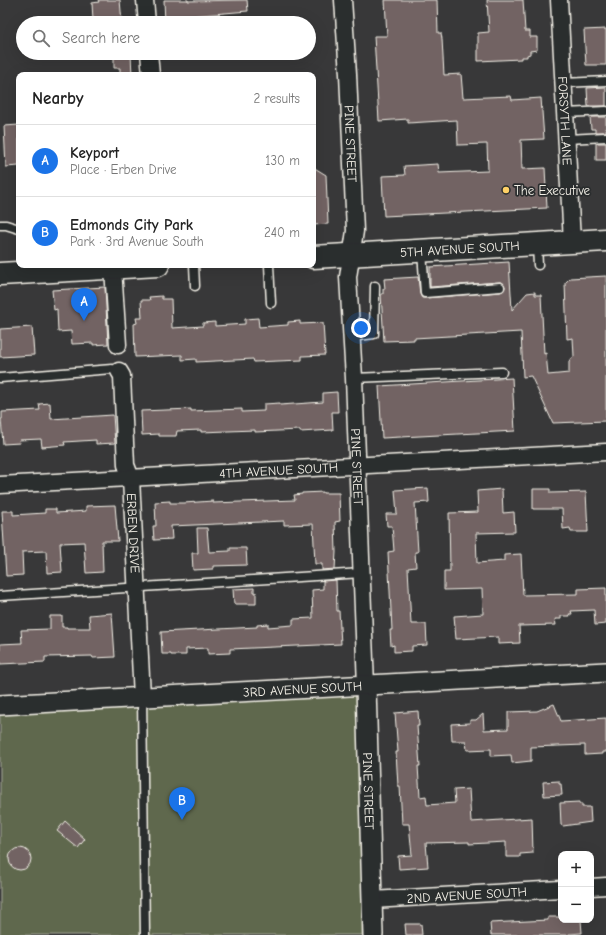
<!DOCTYPE html>
<html lang="en">
<head>
<meta charset="utf-8">
<style>
  body { margin:0; font-family:"Comic Neue",sans-serif; background:#f2f2f2; color:#222 }
  .controls { position:absolute; right:12px; bottom:12px; display:grid; overflow:hidden; border-radius:8px; box-shadow:0 4px 16px #0002 }
  .controls button { width:36px; height:36px; display:grid; place-items:center; padding:0; border:0; border-bottom:1px solid #e0e0e0; background:#fff; color:#222; font:20px sans-serif }
  .you { position:absolute; left:361px; top:328px; width:14px; height:14px; margin:-10px; border:3px solid #fff; border-radius:50%; background:#1a73e8; box-shadow:0 0 0 6px #1a73e833 }
  .badge { display:grid; place-items:center; width:26px; height:26px; border-radius:50%; background:#1a73e8; color:#fff; font-size:13px; font-weight:700 }
  .pin { position:absolute; translate:-50% -33px; filter:drop-shadow(0 1px 2px #0008) }
  .pin::after { content:''; position:absolute; top:21px; width:14px; height:12px; background:inherit; clip-path:polygon(0 0,100% 0,50% 100%) }
  .list { margin:0; padding:0; list-style:none }
  h2 { display:flex; justify-content:space-between; align-items:center; height:52px; margin:0; padding:0 16px; font-size:17px }
  h2 small { font-size:13px; font-weight:400; color:#767676 }
  .list li { display:grid; grid-template-columns:26px 1fr auto; gap:12px; align-items:center; box-sizing:border-box; height:72px; padding:0 16px; border-top:1px solid #e0e0e0 }
  .list b { display:block; font-size:15px; white-space:nowrap }
  .list p { margin:0; font-size:13px; white-space:nowrap; color:#767676 }
  .list em { font-size:13px; font-style:normal; color:#767676 }
  .icon { flex:none; width:22px; height:22px; fill:none; stroke:currentColor; stroke-width:2; stroke-linecap:round; stroke-linejoin:round }
  .map { position:relative; flex:none; width:606px; height:935px; overflow:hidden }
  .search { position:absolute; background:#fff; box-shadow:0 4px 16px #0002; left:16px; top:16px; width:300px; height:44px; display:flex; align-items:center; gap:10px; box-sizing:border-box; padding:0 14px; border-radius:22px; color:#767676; font-size:15px }
  .panel { position:absolute; background:#fff; box-shadow:0 4px 16px #0002; left:16px; top:72px; width:300px; height:196px; border-radius:8px }
  .map>svg:first-child { display:block }
  .green { fill:#5f674e; stroke:#aaac9b }
  .building { fill:#726363; stroke:#f4f1e8 }
  .lines { fill:none; stroke-linecap:round; stroke-linejoin:round }
  .service-casing { stroke:#f4f1e8; stroke-width:11 }
  .minor-casing { stroke:#f4f1e8; stroke-width:19 }
  .tertiary-casing { stroke:#f4f1e8; stroke-width:22 }
  .secondary-casing { stroke:#f4f1e8; stroke-width:25 }
  .service { stroke:#2a2d2e; stroke-width:8 }
  .minor { stroke:#2a2d2e; stroke-width:16 }
  .tertiary { stroke:#2a2d2e; stroke-width:19 }
  .secondary { stroke:#2a2d2e; stroke-width:22 }
  .poi-dot { fill:#ffd166; stroke:#2a2d2e; stroke-width:1.5 }
  .labels { text-anchor:middle; stroke-width:3.5; stroke-linejoin:round; paint-order:stroke }
  .street-label { font-size:13px; fill:#f4f1e8; stroke:#2a2d2e }
  .poi-label { font-size:13px; fill:#f4f1e8; stroke:#2a2d2e; text-anchor:start }
</style>
</head>
<body>
<div class="map">
<svg width="606" height="935" viewBox="0 0 606 935">
  <rect width="100%" height="100%" fill="#383839"/>
  <filter id="ink" filterUnits="userSpaceOnUse"><feTurbulence type="fractalNoise" baseFrequency=".025" numOctaves="2"/><feDisplacementMap in="SourceGraphic" scale="8" xChannelSelector="R" yChannelSelector="G"/><feConvolveMatrix kernelMatrix="1 2 1 2 8 2 1 2 1" color-interpolation-filters="sRGB"/></filter>
  <g filter="url(#ink)">
    <path class="green" d="M366,686l-4,249h-362v-229z"/>
    <g class="building">
      <path d="M98,0h22l2,23h-25l-1,-3h-3l-1,-17 7,-1z"/>
      <path d="M164,0h24v1l59,-1 1,11 -59,5v6l-24,1z"/>
      <path d="M385,0h52l1,33h3l1,6 2,36 17,-1 2,24 48,-2 1,4 29,-2 3,41 -23,1 1,29 23,-1 2,40 -163,8 -2,-40 23,-1 -1,-9 34,-2 1,9 49,-2 -1,-27 -29,1 -1,-25 -49,3v-4l-29,2 -5,-85h13z"/>
      <path d="M487,0h36l2,31h5v6h7v13l-7,1v3l-3,1v2h-6v2l-43,2v-28l11,-1z"/>
      <path d="M606,29v36h-20l-2,-35z"/>
      <path d="M131,55l1,20h-12v-7h-6v-12z"/>
      <path d="M606,87v19h-18l-1,-18z"/>
      <path d="M590,117h16v15h-11v-3h-4z"/>
      <path d="M19,125v41l-13,1 -2,-41z"/>
      <rect x="596" y="143" width="10" height="17"/>
      <path d="M313,167l13,8 2,49 -15,1z"/>
      <path d="M509,262l3,48 15,-17 8,-1v3h6l3,59 2,-1 2,22 21,-2v-11l5,-6 -1,-18 -6,1 -2,-56 5,-5 36,-2v145l-53,2 -22,-47 -8,1 -2,-45 -107,6v2l-30,1 -3,-47h2v-5h2l-1,-10 34,-2 2,17 2,4h3l75,-6 3,-1 2,-4 -1,-3 -4,-2 -70,5v-20z"/>
      <path d="M105,287l3,57 -15,1v-2l-21,1 -1,-13 -13,1 -1,-23 -3,1 -2,-20z"/>
      <path d="M162,296v3h9l1,29 31,-2v-3l12,-1v4l30,-2v-5l13,-1 1,9 29,-2v-3l12,-1v3l23,-1 2,32 -23,1v4l-48,2 -1,-3 -57,3v-3l-14,1v-5l-47,2 -1,-33 3,-1 -1,-5h6l-1,-18h9l-1,-3z"/>
      <path d="M32,327l2,28 -34,2v-28z"/>
      <path d="M512,378l3,53 -133,7 -3,-52z"/>
      <path d="M337,392l1,20h-6l1,18 -33,2v-2l-45,2v-2l-54,2v-2l-24,1 -1,5h-17v-2l-17,1 -1,-24 50,-2v2l51,-2v3l22,-1v-7l16,-1v2l43,-3v-9z"/>
      <path d="M50,403l1,16 62,-4 2,28 -19,1v-4l-32,2 1,3 -23,2 -1,-8 -22,1 1,3 -17,1 -2,-25h1v-7l38,-2 -1,-6z"/>
      <path d="M428,488l1,14 -14,1 3,49h-3l1,15 -8,1 3,56h15l1,21 -15,1v5l-18,1v-7l-3,1 -1,-16h2l-4,-78 6,-1 -2,-25h-5l-1,-12h11l-2,-24z"/>
      <path d="M502,489l1,24 11,-1 1,20 -39,1 1,30 27,-2v-6l17,-1 2,41 55,-1v-5l28,-1v36l-11,1 -1,-15 -23,1 1,3h-3l1,2h-9v3h-6l1,6 -37,1 1,17 -22,1v-7l-42,2 -2,-23 29,-2 -1,-25 -38,1v-19h6l-1,-58 29,-1 -1,-21z"/>
      <path d="M533,489h17v4l36,-1 2,40h-17l-1,-4 -7,1 -1,-20h-29z"/>
      <path d="M323,492v1h16l1,28 -5,1 1,30 -1,17 -13,1v-6h-7l-2,-40 -29,1v-4l-113,5 1,13 -18,1 -1,-14h3l-1,-24 15,-1v2h14l29,-2v2l82,-3 -1,-5 8,-1v-1z"/>
      <path d="M115,505l3,36h-16l1,31 -17,1 -2,-31 -24,1 2,29 -15,1 -1,-22 -24,1 1,23 -17,1 -4,-65h11v4l32,-2v-4h11v4l30,-2v-5z"/>
      <path d="M197,528h10l2,24 21,-1v-3h16l1,17 -34,1v3l-20,1 -1,-17h6z"/>
      <path d="M336,580l1,31h2l2,33 -111,5v4l-22,1v-6l-22,1v6h-15v-1h-9l-1,-22 96,-5v-2l11,-1v3l25,-2v-6l20,-1 -1,-28 11,-1v-8z"/>
      <path d="M254,588v4h2v12h-22l-1,-15z"/>
      <path d="M112,613l3,44 -22,1 -1,-2 -47,1v5l-45,2v-20l22,-1 -1,-13 29,-1v-13h12v11h5v1h23l-1,-13z"/>
      <path d="M554,704l7,17 45,-3v34h-4v2l-17,1v-10l-54,2v14l-19,2 -1,-8 -20,1v-7l-24,1 -1,-9h-14l-1,-17 19,-1v-3h6l7,-6 1,16 24,-1v-17l29,-1z"/>
      <path d="M418,711l1,15h-2l3,40h-2l2,31 6,-1 1,9 28,-2 -1,-13 15,-1 2,33 61,-4 1,35 -13,1v3h-14v-15l-37,2v-2l-43,1 2,24 -29,2 -1,-13 14,-1 -3,-31h-7l-2,-38h-2l-2,-34h2l-3,-39z"/>
      <path d="M559,781v3h2l1,11 -18,1 -1,-14z"/>
      <path d="M579,802v2h3v3h8l1,15 -28,4 -2,-1 -1,-22z"/>
      <path d="M65,821l20,18 -7,9 -21,-17z"/>
      <circle cx="20" cy="859" r="11"/>
      <path d="M548,917h13v3h20l1,13 -13,1v1h-78l-1,-12 58,-3z"/>
      <path d="M405,924h16l1,11h-16z"/>
    </g>
    <g class="lines">
      <g class="service-casing">
        <g id="service">
          <path d="M564,83l42,-2"/>
          <path d="M566,113l40,-2"/>
          <path d="M567,139l39,-2"/>
          <path d="M0,225h6l13,4"/>
          <path d="M537,245l1,20"/>
          <path d="M422,252l3,41 75,-6"/>
          <path d="M194,265l1,21"/>
          <path d="M269,265l2,38"/>
          <path d="M351,337l23,-3 1,-48"/>
          <path d="M0,378l112,-9 7,2"/>
          <path d="M354,378l148,-6"/>
          <path d="M0,596l362,-23"/>
          <path d="M142,697l3,238"/>
        </g>
      </g>
      <g class="minor-casing">
        <g id="minor">
          <path d="M145,0l2,23"/>
          <path id="s1" d="M343,0l5,74 7,157 -7,46 6,101 12,308"/>
          <path id="s2" d="M559,0l13,242"/>
          <path d="M149,53l2,22"/>
          <path d="M113,268l5,77"/>
          <path id="s3" d="M119,371l3,5 4,89 5,13 11,219"/>
          <path id="s4" d="M0,485l606,-33"/>
          <path d="M591,887l15,-1"/>
          <path id="s5" d="M372,900l189,-11"/>
        </g>
      </g>
      <g class="tertiary-casing">
        <g id="tertiary">
          <path id="s6" d="M366,686l7,249"/>
          <path id="s7" d="M0,705l606,-33"/>
        </g>
      </g>
      <g class="secondary-casing">
        <g id="secondary">
          <path id="s8" d="M313,257l293,-17"/>
          <path d="M0,274l158,-9"/>
        </g>
      </g>
      <use href="#service" class="service"/>
      <use href="#minor" class="minor"/>
      <use href="#tertiary" class="tertiary"/>
      <use href="#secondary" class="secondary"/>
    </g>
  </g>
  <circle class="poi-dot" cx="506" cy="190" r="4"/>
  <g class="labels">
    <g class="street-label">
      <text dy="5" stroke="none"><textPath href="#s2" startOffset="121">FORSYTH LANE</textPath></text>
      <text dy="5" stroke="none"><textPath href="#s1" startOffset="144">PINE STREET</textPath></text>
      <text dy="5" stroke="none"><textPath href="#s8" startOffset="147">5TH AVENUE SOUTH</textPath></text>
      <text dy="5" stroke="none"><textPath href="#s1" startOffset="468">PINE STREET</textPath></text>
      <text dy="5" stroke="none"><textPath href="#s4" startOffset="279">4TH AVENUE SOUTH</textPath></text>
      <text dy="5" stroke="none"><textPath href="#s3" startOffset="164">ERBEN DRIVE</textPath></text>
      <text dy="5" stroke="none"><textPath href="#s7" startOffset="303">3RD AVENUE SOUTH</textPath></text>
      <text dy="5" stroke="none"><textPath href="#s6" startOffset="105">PINE STREET</textPath></text>
      <text dy="5" stroke="none"><textPath href="#s5" startOffset="95">2ND AVENUE SOUTH</textPath></text>
    </g>
    <g class="poi-label">
      <text x="514" y="195">The Executive</text>
    </g>
  </g>
</svg>
<div class="controls">
<button>+</button>
<button>−</button>
</div>
<div class="you"></div>
<div class="pin badge" style="left:84px;top:321px">A</div>
<div class="pin badge" style="left:182px;top:820px">B</div>
<div class="search"><svg class="icon" aria-label="search" viewBox="0 0 24 24"><circle cx="10" cy="10" r="6"/><path d="M15 15l6 6"/></svg>Search here</div>
<section class="panel">
<h2>Nearby<small>2 results</small></h2>
<ul class="list">
<li><span class="badge">A</span><div><b>Keyport</b><p>Place · Erben Drive</p></div><em>130 m</em></li>
<li><span class="badge">B</span><div><b>Edmonds City Park</b><p>Park · 3rd Avenue South</p></div><em>240 m</em></li>
</ul>
</section>
</div>
</body>
</html>
